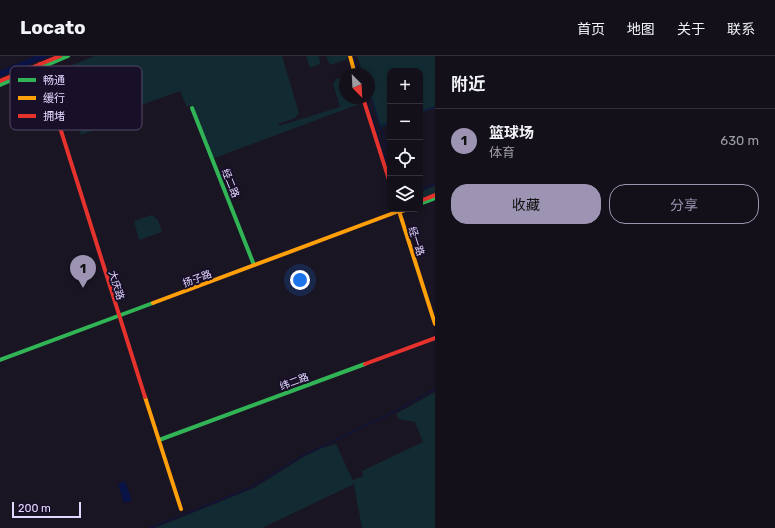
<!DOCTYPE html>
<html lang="zh">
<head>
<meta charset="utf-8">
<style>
  body { margin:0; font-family:Rubik,"Noto Sans SC",sans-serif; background:#1d1923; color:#f1f3f6 }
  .controls { position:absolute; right:12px; top:12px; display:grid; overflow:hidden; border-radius:8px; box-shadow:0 2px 6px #0003 }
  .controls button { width:36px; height:36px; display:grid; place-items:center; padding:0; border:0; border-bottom:1px solid #333039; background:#14101a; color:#f1f3f6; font:20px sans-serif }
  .compass { position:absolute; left:339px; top:12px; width:36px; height:36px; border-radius:50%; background:#14101a; box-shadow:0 2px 6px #0003; rotate:156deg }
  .scale { position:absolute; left:12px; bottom:10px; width:69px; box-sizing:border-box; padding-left:4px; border:2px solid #e3d7ff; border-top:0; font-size:11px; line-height:14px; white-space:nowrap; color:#e3d7ff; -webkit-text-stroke:3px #180f29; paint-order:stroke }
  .you { position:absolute; left:300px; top:224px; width:14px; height:14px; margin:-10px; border:3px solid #fff; border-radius:50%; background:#1a73e8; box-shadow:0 0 0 6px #1a73e833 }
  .badge { display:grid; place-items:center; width:26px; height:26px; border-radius:50%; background:#9d93b2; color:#111; font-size:13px; font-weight:700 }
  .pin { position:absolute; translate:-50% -33px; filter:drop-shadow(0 1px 2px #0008) }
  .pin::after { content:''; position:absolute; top:21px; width:14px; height:12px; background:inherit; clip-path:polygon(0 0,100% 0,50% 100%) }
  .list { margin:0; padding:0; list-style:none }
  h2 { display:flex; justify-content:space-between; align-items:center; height:52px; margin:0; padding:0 16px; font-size:17px }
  h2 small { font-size:13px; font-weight:400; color:#9d9da2 }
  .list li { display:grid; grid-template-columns:26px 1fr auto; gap:12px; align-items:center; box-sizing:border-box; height:64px; padding:0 16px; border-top:1px solid #333039 }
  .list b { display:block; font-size:15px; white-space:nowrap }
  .list p { margin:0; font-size:13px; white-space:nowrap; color:#9d9da2 }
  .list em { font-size:13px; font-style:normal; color:#9d9da2 }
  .actions { display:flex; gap:8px; padding:12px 16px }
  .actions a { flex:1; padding:9px 0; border:1px solid #9d93b2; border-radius:16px; text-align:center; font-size:14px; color:#9d93b2 }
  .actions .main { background:#9d93b2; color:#111 }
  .icon { flex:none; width:22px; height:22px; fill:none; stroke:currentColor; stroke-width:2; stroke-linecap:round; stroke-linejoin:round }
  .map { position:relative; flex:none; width:435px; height:472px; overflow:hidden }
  header { display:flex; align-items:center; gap:24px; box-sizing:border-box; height:56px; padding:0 20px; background:#14101a; border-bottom:1px solid #333039 }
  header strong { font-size:19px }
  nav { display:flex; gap:22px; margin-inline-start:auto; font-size:14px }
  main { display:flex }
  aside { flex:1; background:#14101a }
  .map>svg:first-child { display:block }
  .green { fill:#122b32 }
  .water { fill:#091346 }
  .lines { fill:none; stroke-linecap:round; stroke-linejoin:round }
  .stream { stroke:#091346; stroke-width:1 }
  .fast { stroke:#30b455; stroke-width:4 }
  .slow { stroke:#ff9f0a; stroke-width:4 }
  .jam { stroke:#e5322d; stroke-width:4 }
  .labels { text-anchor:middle; stroke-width:4; stroke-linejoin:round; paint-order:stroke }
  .street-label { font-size:10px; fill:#e3d7ff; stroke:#180f29 }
  .key { fill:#180f29; stroke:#554b69; stroke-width:1 }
  .key-label { font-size:11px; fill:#e3d7ff }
</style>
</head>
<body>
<header>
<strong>Locato</strong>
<nav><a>首页</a><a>地图</a><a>关于</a><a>联系</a></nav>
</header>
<main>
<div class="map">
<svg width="435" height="472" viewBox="0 0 435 472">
  <rect width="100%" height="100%" fill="#1a1523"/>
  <g class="green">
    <path d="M95,0h187l17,57 -4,5 -17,6 1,2 61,-19 -7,-23 3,-5 9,-2v21h15l2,5 -148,55 -21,-51 -2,-2 -4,2 -7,-16 -61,22 2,7 -40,15 -10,-43 -11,3 -1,-6 19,-7 -6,-17z"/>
    <path d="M306,0h13l1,8 -10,4z"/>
    <path d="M326,0h21l1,2 -3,2 -15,5z"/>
    <path d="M357,0h78v52l-15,5v-42h-30v53l-10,4 -11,-35v-19h-6z"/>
    <path d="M435,130v7l-15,6v-7z"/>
    <path d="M152,159l6,5 4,12 -23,8 -5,-19z"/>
    <path d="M435,336v136h-73l-8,-44 -92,44h-107l99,-40 48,-30 20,-10 14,-4 17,37v-1l10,-4 -1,-5 61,-29 -8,-20 -16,-3 -3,-5z"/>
  </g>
  <g class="water">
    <path d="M35,0h15l-50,21v-6z"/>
    <path d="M125,425l7,20 -8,2 -6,-19z"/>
  </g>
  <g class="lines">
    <g class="stream">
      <path d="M353,0l6,18"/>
      <path d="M369,41l3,2 18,59"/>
      <path d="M366,42l24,75"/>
      <path d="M420,56l15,-5"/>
      <path d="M381,70l9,-4"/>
      <path d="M420,134l15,-6"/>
      <path d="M150,472l100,-40 52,-32 94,-45 39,-22"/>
    </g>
    <g class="fast">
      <path d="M0,29l68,-29"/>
      <path d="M192,52l62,157"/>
      <path d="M420,148l15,-6"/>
      <path d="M0,304l153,-57"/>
      <path d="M159,384l206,-76"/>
    </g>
    <g class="slow">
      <path d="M350,0l5,18"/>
      <path d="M399,155l36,113"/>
      <path d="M399,156l9,-3"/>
      <path d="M153,247l246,-92"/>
      <path d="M145,341l36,112"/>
    </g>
    <g class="jam">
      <path d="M40,8l105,333"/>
      <path d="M0,25l60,-25"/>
      <path d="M363,42l27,85"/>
      <path d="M420,145l15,-6"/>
      <path d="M365,308l70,-26"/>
    </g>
  </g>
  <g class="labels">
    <g class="street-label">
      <text transform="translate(231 127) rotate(68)" y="4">经二路</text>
      <text transform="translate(417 185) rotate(72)" y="4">经一路</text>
      <text transform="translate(197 222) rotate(-20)" y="4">扬子路</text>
      <text transform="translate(117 229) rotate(73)" y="4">大庆路</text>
      <text transform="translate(294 325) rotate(-20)" y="4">纬二路</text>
    </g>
  </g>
  <rect x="10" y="10" width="132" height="64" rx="6" class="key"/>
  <rect x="18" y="22" width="18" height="4" fill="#30b455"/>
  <rect x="18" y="40" width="18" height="4" fill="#ff9f0a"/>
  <rect x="18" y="58" width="18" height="4" fill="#e5322d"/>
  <g class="key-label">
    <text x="43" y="28">畅通</text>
    <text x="43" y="46">缓行</text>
    <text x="43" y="64">拥堵</text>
  </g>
</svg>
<div class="controls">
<button>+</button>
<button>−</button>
<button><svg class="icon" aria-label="locate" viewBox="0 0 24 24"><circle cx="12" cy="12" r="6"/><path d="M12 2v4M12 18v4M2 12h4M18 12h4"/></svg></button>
<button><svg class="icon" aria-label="layers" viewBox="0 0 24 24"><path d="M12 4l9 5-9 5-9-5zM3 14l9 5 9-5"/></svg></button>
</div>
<svg class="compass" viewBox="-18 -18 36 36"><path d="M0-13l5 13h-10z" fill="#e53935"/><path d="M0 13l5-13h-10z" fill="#9d9da2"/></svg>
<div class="scale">200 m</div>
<div class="you"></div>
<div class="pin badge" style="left:83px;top:232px">1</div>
</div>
<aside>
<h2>附近<small></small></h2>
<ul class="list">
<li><span class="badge">1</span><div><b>篮球场</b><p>体育</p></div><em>630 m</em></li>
</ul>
<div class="actions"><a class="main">收藏</a><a>分享</a></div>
</aside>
</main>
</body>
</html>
